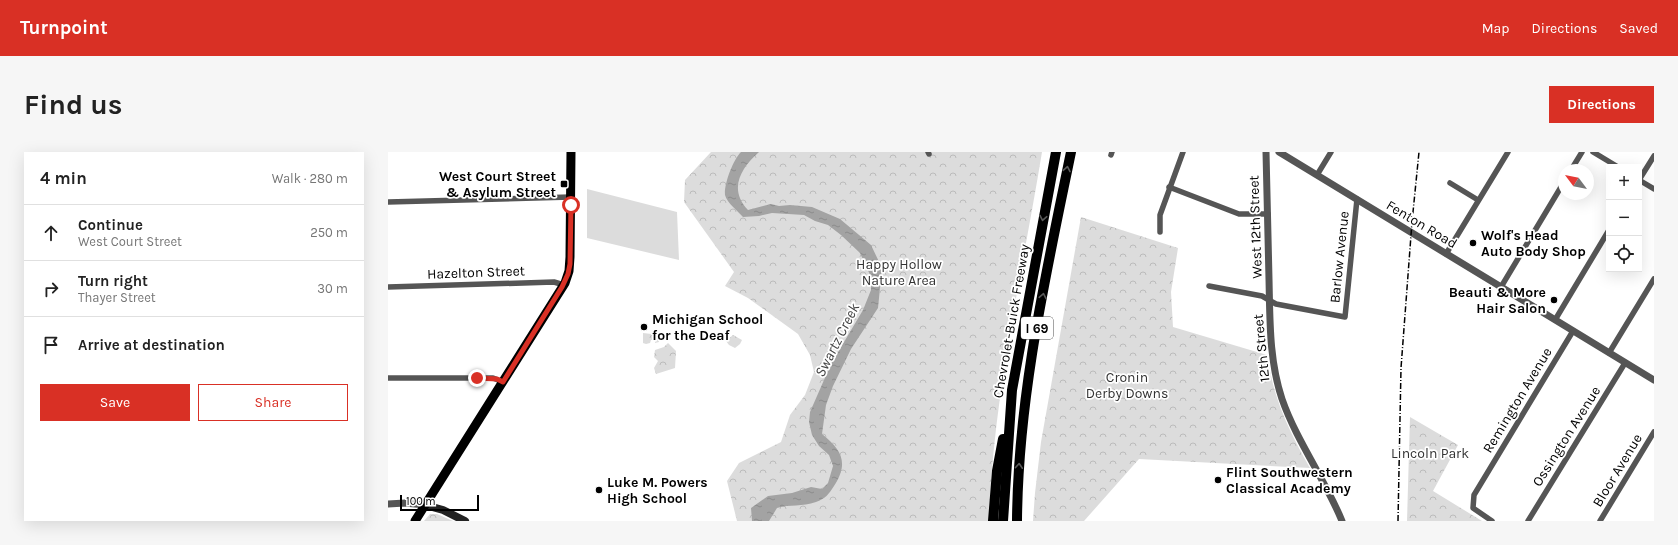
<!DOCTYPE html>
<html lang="en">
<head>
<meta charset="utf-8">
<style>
  body { margin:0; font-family:Karla,sans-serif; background:#f6f6f6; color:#222 }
  .controls { position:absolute; right:12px; top:12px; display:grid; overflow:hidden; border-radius:0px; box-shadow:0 4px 16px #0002 }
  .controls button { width:36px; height:36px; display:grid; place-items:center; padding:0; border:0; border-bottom:1px solid #e0e0e0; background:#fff; color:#222; font:20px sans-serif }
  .compass { position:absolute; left:1170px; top:12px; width:36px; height:36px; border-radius:50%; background:#fff; box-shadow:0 4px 16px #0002; rotate:302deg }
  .scale { position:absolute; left:12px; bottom:10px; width:79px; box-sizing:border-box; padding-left:4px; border:2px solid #000; border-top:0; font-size:11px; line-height:14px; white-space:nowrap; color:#000; -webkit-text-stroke:3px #fff; paint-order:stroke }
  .stop { position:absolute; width:12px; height:12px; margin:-9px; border:3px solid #d93025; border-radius:50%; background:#fff }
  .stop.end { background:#d93025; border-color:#fff; box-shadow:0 1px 4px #0008 }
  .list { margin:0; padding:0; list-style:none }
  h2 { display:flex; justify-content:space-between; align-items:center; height:52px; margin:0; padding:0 16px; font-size:17px }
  h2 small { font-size:13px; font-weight:400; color:#767676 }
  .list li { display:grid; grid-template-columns:26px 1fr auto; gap:12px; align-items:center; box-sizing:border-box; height:56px; padding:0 16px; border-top:1px solid #e0e0e0 }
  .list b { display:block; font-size:15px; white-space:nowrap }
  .list p { margin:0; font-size:13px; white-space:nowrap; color:#767676 }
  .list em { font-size:13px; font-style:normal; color:#767676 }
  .actions { display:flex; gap:8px; padding:12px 16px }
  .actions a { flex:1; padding:9px 0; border:1px solid #d93025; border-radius:0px; text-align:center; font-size:14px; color:#d93025 }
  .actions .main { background:#d93025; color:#fff }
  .icon { flex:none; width:22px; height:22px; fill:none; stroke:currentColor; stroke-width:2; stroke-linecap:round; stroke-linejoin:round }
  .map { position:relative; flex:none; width:1266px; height:369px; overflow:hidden; border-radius:0px }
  header { display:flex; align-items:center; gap:24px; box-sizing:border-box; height:56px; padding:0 20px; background:#d93025; color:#fff }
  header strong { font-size:19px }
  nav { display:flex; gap:22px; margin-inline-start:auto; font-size:14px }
  .intro { display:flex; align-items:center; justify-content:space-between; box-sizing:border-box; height:96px; padding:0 24px }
  h1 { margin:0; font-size:28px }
  .button { padding:10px 18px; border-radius:0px; background:#d93025; color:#fff; font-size:14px; font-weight:700 }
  main { display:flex; gap:24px; padding:0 24px }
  aside { flex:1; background:#fff; border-radius:0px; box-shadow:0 4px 16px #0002 }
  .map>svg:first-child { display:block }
  .park { fill:url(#park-crowns) }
  .pitch { fill:#dcdcdc }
  .water { fill:url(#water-ripples) }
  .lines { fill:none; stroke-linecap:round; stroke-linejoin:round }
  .minor { stroke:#555; stroke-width:5.5 }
  .tertiary { stroke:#555; stroke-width:7 }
  .secondary { stroke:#222; stroke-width:8 }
  .primary { stroke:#000; stroke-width:9 }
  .motorway { stroke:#000; stroke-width:10 }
  .rail { stroke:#000; stroke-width:1.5; stroke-dasharray:6 2 1 2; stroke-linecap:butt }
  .oneway { stroke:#595959 }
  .route { stroke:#d93025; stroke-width:5 }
  .poi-dot { fill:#000; stroke:#fff; stroke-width:1.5 }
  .labels { text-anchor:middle; stroke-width:3.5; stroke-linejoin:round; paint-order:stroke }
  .shield { fill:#fff; stroke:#4c4c4c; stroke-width:1 }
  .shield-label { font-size:13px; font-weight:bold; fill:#000 }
  .poi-label { font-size:14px; font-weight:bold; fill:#000; stroke:#fff; text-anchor:start }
  .street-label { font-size:14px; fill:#000; stroke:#fff }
  .park-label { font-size:14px; fill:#333; stroke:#fff }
  .water-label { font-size:15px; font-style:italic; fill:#444; stroke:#fff }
</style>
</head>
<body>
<header>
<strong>Turnpoint</strong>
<nav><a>Map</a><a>Directions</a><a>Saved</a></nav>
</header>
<div class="intro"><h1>Find us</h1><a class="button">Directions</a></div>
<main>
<aside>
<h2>4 min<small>Walk · 280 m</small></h2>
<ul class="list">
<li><svg class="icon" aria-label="ahead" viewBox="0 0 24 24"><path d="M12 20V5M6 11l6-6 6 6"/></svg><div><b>Continue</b><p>West Court Street</p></div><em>250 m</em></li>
<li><svg class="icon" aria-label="right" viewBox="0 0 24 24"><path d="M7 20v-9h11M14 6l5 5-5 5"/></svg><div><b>Turn right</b><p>Thayer Street</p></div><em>30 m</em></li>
<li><svg class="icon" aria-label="arrive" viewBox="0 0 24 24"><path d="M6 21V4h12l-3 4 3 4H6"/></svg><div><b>Arrive at destination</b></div></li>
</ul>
<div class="actions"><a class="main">Save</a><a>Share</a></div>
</aside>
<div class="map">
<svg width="1266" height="369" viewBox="0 0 1266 369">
  <defs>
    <pattern id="park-crowns" width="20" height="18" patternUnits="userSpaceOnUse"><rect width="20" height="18" fill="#dcdcdc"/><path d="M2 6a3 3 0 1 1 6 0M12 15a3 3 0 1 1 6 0" fill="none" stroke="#bbb"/></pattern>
    <pattern id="water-ripples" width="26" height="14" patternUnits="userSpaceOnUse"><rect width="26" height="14" fill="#a3a3a3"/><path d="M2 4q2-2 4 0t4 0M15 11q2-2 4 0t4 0" fill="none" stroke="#8b8b8b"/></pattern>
  </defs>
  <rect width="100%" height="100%" fill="#fff"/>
  <g class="park">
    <path d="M323,0h331c-20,123 -49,244 -53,369h-252l-10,-40 12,-18 42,-21 9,-27 15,-20 9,-23 -4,-17 -12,-21 -50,-36 -23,-12 9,-14 -50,-70 1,-22z"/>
    <path d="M693,65l97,31 -7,44 2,35 94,28c7,45 21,74 43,113l-171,-9 -55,62h-51l2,-28 6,-51z"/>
    <path d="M255,181l17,2 -1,7 -4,1v-3h-4l-1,3 -4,1 -3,-1z"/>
    <path d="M345,183l9,5 -2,4 -5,4 -6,-3 -3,-4z"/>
    <path d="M280,191l8,8 -1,17 -19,6 -2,-6 4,-7 -4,-4 1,-7 9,-3z"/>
    <path d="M1022,265l48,28 -25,46 49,30h-75z"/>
    <path d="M42,362h7l16,7h-29z"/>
  </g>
  <path class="pitch" d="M199,37l90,23 2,48 -92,-22z"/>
  <path class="water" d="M353,0h18c-18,16 -31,37 -11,58l23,-6 8,2 11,-1 22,2 28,12 31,26 11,23 -4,40 -27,41 -18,37 -7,19 -4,29c20,16 27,29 12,52 -5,8 -9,13 -18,16 -14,5 -26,2 -39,6l-8,13h-17l-1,-13 17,-12 24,-3 19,-6 11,2 6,-6 5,-17 -4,-11 -10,-9 -7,-11 -3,-13 1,-10 21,-48 32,-54 8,-20v-13l-11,-24 -19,-18 -13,-10 -13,-4 -11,-6 -32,-2 -13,3 -16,1c-5,-6 -16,-14 -18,-22 -1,-11 8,-35 16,-43z"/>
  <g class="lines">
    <g class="minor">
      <path d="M540,0l1,2"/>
      <path d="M1205,0l25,15"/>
      <path d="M723,3l1,-3"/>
      <path d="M1266,4l-15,24 15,9"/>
      <path d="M1183,18l11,-18"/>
      <path d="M929,23l14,-23"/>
      <path d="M1062,31l28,17"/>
      <path d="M781,35l70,27h29"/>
      <path d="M0,50l183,-5"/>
      <path d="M772,80v-17l23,-63"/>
      <path d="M1058,102l62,-102"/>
      <path d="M821,134l53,10 14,8 69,13 12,-118"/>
      <path d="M0,135l166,-5 10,3"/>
      <path d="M1113,135l63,-105"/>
      <path d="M1167,168l54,-90"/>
      <path d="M1221,201l45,-74"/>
      <path d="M0,226h105l10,4"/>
      <path d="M1104,369l-19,-13 1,-13 99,-164"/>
      <path d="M1140,369l97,-158"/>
      <path d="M1212,369l54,-89"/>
    </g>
    <g class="tertiary">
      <path d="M878,0c1,42 2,85 3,127 1,41 0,81 13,120 15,43 43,80 60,122"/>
      <path d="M891,0l375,228"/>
      <path d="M0,352l17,-1 20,2"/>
    </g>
    <path class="secondary" d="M37,353l18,5 22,11"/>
    <path class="primary" d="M27,369l150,-238 4,-12 1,-14 1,-105"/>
    <g class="motorway">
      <path d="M605,369l4,-50 6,-32"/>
      <path d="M615,369l9,-131 44,-238"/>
      <path d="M629,369c1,-125 29,-247 54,-369"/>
    </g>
    <path class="rail" d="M1010,369l3,-153 11,-146 7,-70"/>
  </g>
  <defs><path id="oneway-chevron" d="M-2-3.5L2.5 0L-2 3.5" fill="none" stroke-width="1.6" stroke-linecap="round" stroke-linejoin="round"/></defs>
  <g class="oneway">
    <use href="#oneway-chevron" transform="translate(679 17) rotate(-79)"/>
    <use href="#oneway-chevron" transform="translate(655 66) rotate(101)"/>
    <use href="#oneway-chevron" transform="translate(655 144) rotate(-79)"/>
    <use href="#oneway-chevron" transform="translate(631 314) rotate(-86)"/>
  </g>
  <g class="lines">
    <path class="route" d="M89,226l20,1 6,3 59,-95 6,-13 2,-10 1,-59"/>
  </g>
  <g class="poi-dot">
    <rect x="172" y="28" width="8" height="8" rx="2"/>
    <circle cx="1085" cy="91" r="4"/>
    <circle cx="1166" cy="148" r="4"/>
    <circle cx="256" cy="175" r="4"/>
    <circle cx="830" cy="328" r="4"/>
    <circle cx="211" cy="338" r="4"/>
  </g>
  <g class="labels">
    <rect class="shield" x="633" y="165" width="32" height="22" rx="3"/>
    <g class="shield-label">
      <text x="649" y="181">I 69</text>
    </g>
    <g class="poi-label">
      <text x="168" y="29" text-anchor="end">West Court Street<tspan x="168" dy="16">&amp; Asylum Street</tspan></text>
      <text x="1093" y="88">Wolf's Head<tspan x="1093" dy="16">Auto Body Shop</tspan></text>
      <text x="1158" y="145" text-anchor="end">Beauti &amp; More<tspan x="1158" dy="16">Hair Salon</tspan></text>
      <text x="264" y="172">Michigan School<tspan x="264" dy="16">for the Deaf</tspan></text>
      <text x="838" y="325">Flint Southwestern<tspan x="838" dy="16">Classical Academy</tspan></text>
      <text x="219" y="335">Luke M. Powers<tspan x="219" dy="16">High School</tspan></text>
    </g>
    <g class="street-label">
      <text transform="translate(1034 72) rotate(31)" y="5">Fenton Road</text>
      <text transform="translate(867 75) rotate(-92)" y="5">West 12th Street</text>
      <text transform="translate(951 105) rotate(-84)" y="5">Barlow Avenue</text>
      <text transform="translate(88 120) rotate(-2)" y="5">Hazelton Street</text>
      <text transform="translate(623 169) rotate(-80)" y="5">Chevrolet-Buick Freeway</text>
      <text transform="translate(873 196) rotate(-96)" y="5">12th Street</text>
      <text transform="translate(1129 248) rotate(-59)" y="5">Remington Avenue</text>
      <text transform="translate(1178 284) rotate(-58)" y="5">Ossington Avenue</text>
      <text transform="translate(1229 318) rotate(-59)" y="5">Bloor Avenue</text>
    </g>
    <g class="park-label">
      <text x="511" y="117">Happy Hollow<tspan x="511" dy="16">Nature Area</tspan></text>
      <text x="739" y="230">Cronin<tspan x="739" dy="16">Derby Downs</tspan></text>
      <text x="1042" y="306">Lincoln Park</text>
    </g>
    <g class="water-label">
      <text transform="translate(449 188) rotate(-63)" y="5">Swartz Creek</text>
    </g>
  </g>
</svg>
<div class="controls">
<button>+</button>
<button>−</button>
<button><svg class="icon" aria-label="locate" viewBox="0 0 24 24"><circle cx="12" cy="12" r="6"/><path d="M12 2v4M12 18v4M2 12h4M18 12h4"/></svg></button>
</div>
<svg class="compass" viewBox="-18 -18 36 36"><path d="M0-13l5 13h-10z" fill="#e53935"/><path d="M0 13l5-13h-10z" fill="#767676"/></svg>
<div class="scale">100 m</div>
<div class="stop" style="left:183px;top:53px"></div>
<div class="stop end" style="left:89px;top:226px"></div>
</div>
</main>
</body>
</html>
